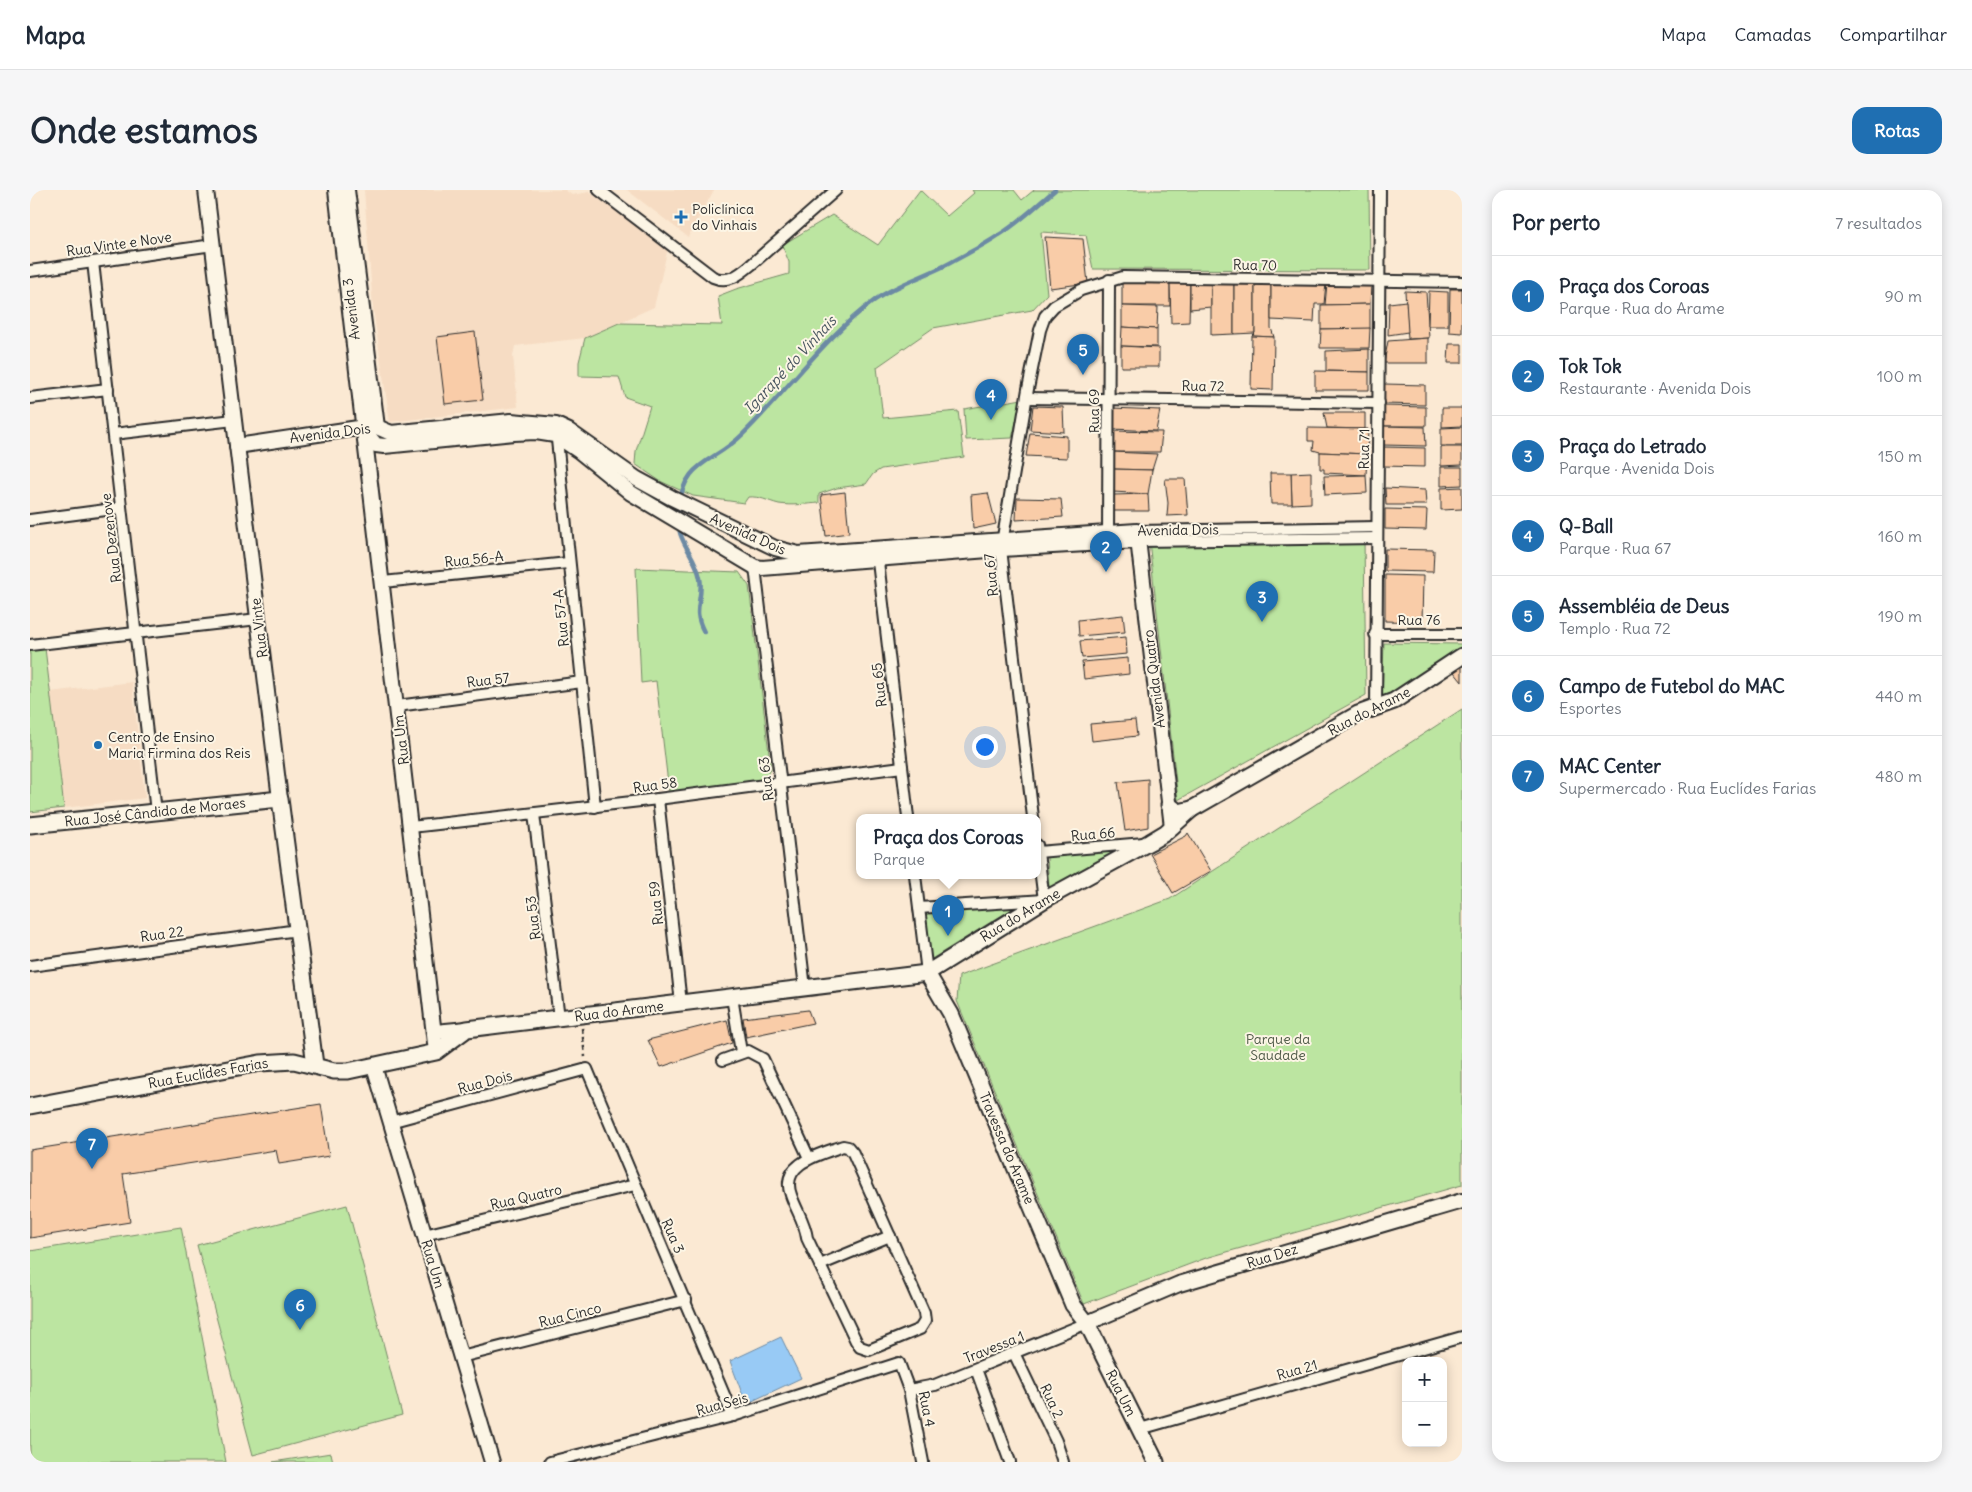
<!DOCTYPE html>
<html lang="pt">
<head>
<meta charset="utf-8">
<style>
  body { margin:0; font-family:Delius,sans-serif; background:#f6f6f7; color:#1f2937 }
  .controls { position:absolute; right:15px; bottom:15px; display:grid; overflow:hidden; border-radius:10px; box-shadow:0 2px 12px #0003 }
  .controls button { width:45px; height:45px; display:grid; place-items:center; padding:0; border:0; border-bottom:1px solid #e0e1e3; background:#fff; color:#1f2937; font:25px sans-serif }
  .you { position:absolute; left:954px; top:556px; width:18px; height:18px; margin:-12px; border:4px solid #fff; border-radius:50%; background:#1a73e8; box-shadow:0 0 0 8px #1a73e833 }
  .badge { display:grid; place-items:center; width:32px; height:32px; border-radius:50%; background:#1f6fb2; color:#fff; font-size:16px; font-weight:700 }
  .pin { position:absolute; translate:-50% -41px; filter:drop-shadow(0 1px 2px #0008) }
  .pin::after { content:''; position:absolute; top:26px; width:18px; height:15px; background:inherit; clip-path:polygon(0 0,100% 0,50% 100%) }
  .popup { position:absolute; left:826px; top:624px; width:185px; height:65px; box-sizing:border-box; display:grid; place-content:center; border-radius:10px; background:#fff; filter:drop-shadow(0 1px 4px #0005); font-size:16px; white-space:nowrap; color:#747a83 }
  .popup b { font-size:19px; color:#1f2937 }
  .popup::after { content:''; position:absolute; left:50%; top:100%; margin-left:-10px; border:10px solid transparent; border-top-color:#fff }
  .list { margin:0; padding:0; list-style:none }
  h2 { display:flex; justify-content:space-between; align-items:center; height:65px; margin:0; padding:0 20px; font-size:21px }
  h2 small { font-size:16px; font-weight:400; color:#747a83 }
  .list li { display:grid; grid-template-columns:32px 1fr auto; gap:15px; align-items:center; box-sizing:border-box; height:80px; padding:0 20px; border-top:1px solid #e0e1e3 }
  .list b { display:block; font-size:19px; white-space:nowrap }
  .list p { margin:0; font-size:16px; white-space:nowrap; color:#747a83 }
  .list em { font-size:16px; font-style:normal; color:#747a83 }
  .map { position:relative; flex:none; width:1432px; height:1272px; overflow:hidden; border-radius:15px }
  header { display:flex; align-items:center; gap:30px; box-sizing:border-box; height:70px; padding:0 25px; background:#fff; border-bottom:1px solid #e0e1e3 }
  header strong { font-size:24px }
  nav { display:flex; gap:28px; margin-inline-start:auto; font-size:18px }
  .intro { display:flex; align-items:center; justify-content:space-between; box-sizing:border-box; height:120px; padding:0 30px }
  h1 { margin:0; font-size:35px }
  .button { padding:12px 22px; border-radius:15px; background:#1f6fb2; color:#fff; font-size:18px; font-weight:700 }
  main { display:flex; gap:30px; padding:0 30px }
  aside { flex:1; background:#fff; border-radius:15px; box-shadow:0 2px 12px #0003 }
  .map>svg:first-child { display:block }
  .built { fill:#f6dcc3 }
  .green { fill:#bce5a1; stroke:#748866 }
  .water { fill:#98caf5; stroke:#6c8aa4 }
  .lines { fill:none; stroke-linecap:round; stroke-linejoin:round }
  .stream { stroke:#6c8aa4; stroke-width:4.5 }
  .building { fill:#f9cca8; stroke:#2b2b2b }
  .minor-casing { stroke:#2b2b2b; stroke-width:14 }
  .tertiary-casing { stroke:#2b2b2b; stroke-width:18 }
  .secondary-casing { stroke:#2b2b2b; stroke-width:19 }
  .path { stroke:#2b2b2b; stroke-width:2.5; stroke-dasharray:5 4; stroke-linecap:butt }
  .minor { stroke:#fcf5e5; stroke-width:10 }
  .tertiary { stroke:#fcf5e5; stroke-width:14 }
  .secondary { stroke:#fcf5e5; stroke-width:15 }
  .poi-dot { fill:#1f6fb2; stroke:#fcf5e5; stroke-width:2 }
  .labels { text-anchor:middle; stroke-width:4; stroke-linejoin:round; paint-order:stroke }
  .poi-label { font-size:14px; fill:#2b2b2b; stroke:#fcf5e5; text-anchor:start }
  .street-label { font-size:14px; fill:#2b2b2b; stroke:#fcf5e5 }
  .park-label { font-size:14px; fill:#4f5a48; stroke:#fcf5e5 }
  .water-label { font-size:15px; font-style:italic; fill:#46535e; stroke:#fcf5e5 }
</style>
</head>
<body>
<header>
<strong>Mapa</strong>
<nav><a>Mapa</a><a>Camadas</a><a>Compartilhar</a></nav>
</header>
<div class="intro"><h1>Onde estamos</h1><a class="button">Rotas</a></div>
<main>
<div class="map">
<svg width="1432" height="1272" viewBox="0 0 1432 1272">
  <rect width="100%" height="100%" fill="#fbe9d3"/>
  <filter id="ink" filterUnits="userSpaceOnUse"><feTurbulence type="fractalNoise" baseFrequency=".02" numOctaves="2"/><feDisplacementMap in="SourceGraphic" scale="10" xChannelSelector="R" yChannelSelector="G"/><feConvolveMatrix kernelMatrix="1 2 1 2 8 2 1 2 1" color-interpolation-filters="sRGB"/></filter>
  <g filter="url(#ink)">
    <g class="built">
      <path d="M334,0h201l7,5 17,-3 79,56 -14,59 -69,31 -70,8 -2,10 5,51 -128,15 -17,-114z"/>
      <path d="M597,0h87l-26,47z"/>
      <path d="M102,492l13,116 -81,10 -14,-116z"/>
    </g>
    <g class="green">
      <path d="M890,0l27,26 27,-23 -2,-3h42l8,10 12,-10h335l1,80 -277,-1 -7,-34 -45,-3 6,62 -15,16 -99,18 -56,39 6,51 75,-7 6,46 -83,12 -8,5 -7,10 -29,4 -18,6v9c-13,1 -27,3 -40,1 -12,-3 -19,-8 -31,-7l-4,6 -51,-7 -33,-15 -25,-17 1,-13 14,-45 -25,-9 -6,-20 -40,-1v-14l6,-24 34,-15 103,2 -4,-29 18,-7 53,-15v-12l-7,-17 50,-30 46,30z"/>
      <path d="M992,209l-10,39 -46,2 -2,-31z"/>
      <path d="M1334,349l2,156 -188,105 -29,-259z"/>
      <path d="M606,378l103,4 10,14 22,184 -7,9 -95,13 -13,-111 -15,2z"/>
      <path d="M1354,453l78,1v4l-80,52z"/>
      <path d="M15,458l19,160 -34,4v-162z"/>
      <path d="M1432,519v476l-256,73 -122,46 -127,-303 2,-25 211,-77z"/>
      <path d="M1092,658l-73,41 -2,-32z"/>
      <path d="M985,717l-85,53 -5,-48z"/>
      <path d="M317,1015l55,210 -149,40 -56,-210z"/>
      <path d="M151,1037l45,235h-196v-211z"/>
      <path d="M301,1263l2,9h-60z"/>
    </g>
    <path class="water" d="M751,1147l20,41 -55,26 -16,-43z"/>
    <g class="lines">
      <path class="stream" d="M674,442c-13,-24 0,-32 -4,-54 -5,-26 -25,-36 -22,-67 6,-52 34,-46 65,-77 45,-44 80,-96 132,-134 22,-16 51,-24 75,-37 16,-9 33,-17 49,-28 20,-12 38,-30 56,-45"/>
    </g>
    <g class="building">
      <path d="M1015,47l38,2 5,44 -38,5z"/>
      <path d="M1092,91l48,1v24h-48z"/>
      <path d="M1140,92h20l-1,40 -18,1z"/>
      <path d="M1160,92h21v25l-21,2z"/>
      <path d="M1181,92l23,1v51l-23,1z"/>
      <path d="M1204,93h21v50l-21,1z"/>
      <path d="M1225,93h16v45l3,9 -22,-1 3,-3z"/>
      <path d="M1241,93h55l-2,21h-9l-1,18 -43,-2z"/>
      <path d="M1297,93l44,1 -1,20 -45,1z"/>
      <path d="M1420,99h12v44l-13,-1z"/>
      <path d="M1375,101l21,1 3,46 -21,1z"/>
      <path d="M1399,101l19,1v34h-20z"/>
      <path d="M1376,111l2,31 -20,3 1,-32z"/>
      <path d="M1340,114v25h-49v-24z"/>
      <path d="M1092,116l36,1 -1,22 -35,-2z"/>
      <path d="M1092,137l35,2v18l-36,-1z"/>
      <path d="M1340,138l-1,20h-49l1,-19z"/>
      <path d="M445,142l8,68 -38,4 -8,-67z"/>
      <path d="M1222,146l22,1 -1,53 -22,-1z"/>
      <path d="M1398,148v25h-44l4,-22z"/>
      <path d="M1419,154h13v19h-14z"/>
      <path d="M1091,156l38,2v19h-38z"/>
      <path d="M1339,159v23l-43,-1v-20z"/>
      <path d="M1285,181l54,1v18h-54z"/>
      <path d="M1354,194l41,1v20l-42,-1z"/>
      <path d="M1003,216l30,1 1,25 -34,-2z"/>
      <path d="M1354,216l42,1v19h-43z"/>
      <path d="M1082,218l48,2 -4,21 -44,-2z"/>
      <path d="M1412,218h20v18l-20,1z"/>
      <path d="M1294,223h41v16l-38,-1z"/>
      <path d="M1353,236l42,1 1,19 -43,-1z"/>
      <path d="M1432,237v19h-21v-18z"/>
      <path d="M1278,238l60,1 -1,25 -47,-2 -7,-2 1,-9h-6z"/>
      <path d="M1082,241l50,1 -2,20h-48z"/>
      <path d="M1000,243l37,3v22l-41,-2z"/>
      <path d="M1353,257l42,1v19l-42,-1z"/>
      <path d="M1411,257h21v18l-21,1z"/>
      <path d="M1082,262l45,2 -5,16 -40,-1z"/>
      <path d="M1290,262l47,2 -1,21 -42,-2v-4h-4z"/>
      <path d="M1411,277h21v18l-21,1z"/>
      <path d="M1082,279l40,1 -4,24 -35,-2z"/>
      <path d="M1281,282v31l-19,1 -1,-31z"/>
      <path d="M1240,283h21l1,31h-21z"/>
      <path d="M1336,285l1,18 -42,2 -1,-19z"/>
      <path d="M1135,289h20l3,36 -21,1 1,-13z"/>
      <path d="M1432,297v22l-21,1v-22z"/>
      <path d="M1355,298l40,2 1,15h-40z"/>
      <path d="M815,302l4,41 -23,3 -5,-41z"/>
      <path d="M958,303l8,31 -23,5 -2,-34z"/>
      <path d="M1118,304l1,17h-36v-16z"/>
      <path d="M987,308l44,1 2,18 -47,3z"/>
      <path d="M1355,319l42,1 -1,20 -41,-1z"/>
      <path d="M1355,359l49,1 -1,22 -48,-1z"/>
      <path d="M1355,385l38,1 -1,46 -37,-1z"/>
      <path d="M1093,425l2,17 -46,4 -1,-16z"/>
      <path d="M1096,447l1,17 -45,4 -2,-17z"/>
      <path d="M1098,468l1,16 -45,5 -2,-17z"/>
      <path d="M1432,476v16l-8,-10z"/>
      <path d="M1105,530l2,16 -45,5 -2,-17z"/>
      <path d="M1118,589v48l-23,4 -7,-49z"/>
      <path d="M1158,643l23,38 -38,22 -23,-39 36,-18z"/>
      <path d="M778,820l5,13 -67,14 -3,-19z"/>
      <path d="M697,830l5,23 -71,24 -13,-27z"/>
      <path d="M291,914l8,52 -50,8 -3,-14 -153,24 7,48 -100,16v-88z"/>
    </g>
    <g class="lines">
      <g class="minor-casing">
        <g id="minor">
          <path d="M569,0l114,87c16,7 27,-3 39,-13l84,-74"/>
          <path d="M63,72l63,550"/>
          <path d="M0,81l183,-26"/>
          <path d="M0,208l78,-9"/>
          <path d="M997,208l352,5"/>
          <path d="M526,240l39,377"/>
          <path d="M83,244l121,-14"/>
          <path d="M0,330l91,-12"/>
          <path d="M1107,341l240,-4"/>
          <path d="M1078,349l1,-259"/>
          <path d="M1108,351l239,-3"/>
          <path d="M847,363l31,264"/>
          <path d="M725,377l50,421"/>
          <path d="M353,392l185,-19"/>
          <path d="M1345,444h87"/>
          <path d="M0,455l228,-26"/>
          <path d="M367,516l185,-24"/>
          <path d="M1346,518l4,-518"/>
          <path d="M628,609l23,204"/>
          <path d="M504,624l25,204"/>
          <path d="M1003,627l-32,-268 27,-160 12,-59 5,-14 9,-10 27,-16 42,-13 339,5"/>
          <path d="M381,637l247,-28 244,-32"/>
          <path d="M1008,662l106,-9"/>
          <path d="M885,685l12,98"/>
          <path d="M889,718l125,-8 -7,-55"/>
          <path d="M0,776l268,-36"/>
          <path d="M702,807l9,55"/>
          <path d="M693,870l25,-9 15,8 46,99"/>
          <path d="M360,932l197,-53 146,347"/>
          <path d="M813,956l5,1 5,6 71,160 1,8 -5,8 -51,21 -9,-3 -4,-6 -49,-103c-2,-16 -11,-28 -16,-43 -12,-32 30,-41 52,-49z"/>
          <path d="M394,1045l211,-50"/>
          <path d="M790,1075l70,-29"/>
          <path d="M984,1163l42,88 7,21"/>
          <path d="M431,1167l225,-57"/>
          <path d="M946,1179l34,93"/>
          <path d="M879,1200l26,-5 152,-62"/>
          <path d="M1110,1239l322,-92"/>
          <path d="M520,1272l183,-46 166,-53 10,27 14,72"/>
        </g>
      </g>
      <g class="tertiary-casing">
        <g id="tertiary">
          <path d="M176,0l74,609"/>
          <path d="M306,0l100,862"/>
          <path d="M317,0l30,237"/>
          <path d="M336,243l10,12 8,1 130,-13 22,-1 19,3 24,16 52,42 124,74 7,1 239,-19 137,-8"/>
          <path d="M207,256l128,-19h12l14,6 120,-12 45,4 13,6 68,48 35,19 103,50 23,6 339,-23 35,296"/>
          <path d="M405,842l32,-3"/>
          <path d="M344,876l118,396"/>
          <path d="M1057,1133l92,-39 283,-83"/>
        </g>
      </g>
      <g class="secondary-casing">
        <g id="secondary">
          <path d="M1139,615l9,7 14,-3"/>
          <path d="M0,635l250,-26 35,266"/>
          <path d="M897,783l24,41 122,291 14,18 69,139"/>
          <path d="M0,916l230,-43 34,-2 40,10h14l88,-19 31,-23 460,-56 117,-73 106,-58 15,-9 27,-24 166,-95 36,-13 68,-45"/>
        </g>
      </g>
      <path class="path" d="M552,838l3,29"/>
      <use href="#minor" class="minor"/>
      <use href="#tertiary" class="tertiary"/>
      <use href="#secondary" class="secondary"/>
    </g>
  </g>
  <g class="poi-dot">
    <path d="M648.5 19.5h5v5h5v5h-5v5h-5v-5h-5v-5h5z"/>
    <circle cx="68" cy="555" r="5"/>
  </g>
  <g class="labels">
    <g class="poi-label">
      <text x="662" y="24">Policlínica<tspan x="662" dy="16">do Vinhais</tspan></text>
      <text x="78" y="552">Centro de Ensino<tspan x="78" dy="16">Maria Firmina dos Reis</tspan></text>
    </g>
    <g class="street-label">
      <text transform="translate(89 54) rotate(-8)" y="5">Rua Vinte e Nove</text>
      <text transform="translate(1225 75) rotate(1)" y="5">Rua 70</text>
      <text transform="translate(321 119) rotate(-97)" y="5">Avenida 3</text>
      <text transform="translate(1173 196) rotate(1)" y="5">Rua 72</text>
      <text transform="translate(1064 221) rotate(-90)" y="5">Rua 69</text>
      <text transform="translate(300 243) rotate(-7)" y="5">Avenida Dois</text>
      <text transform="translate(1334 259) rotate(-89)" y="5">Rua 71</text>
      <text transform="translate(1148 340) rotate(-1)" y="5">Avenida Dois</text>
      <text transform="translate(718 344) rotate(24)" y="5">Avenida Dois</text>
      <text transform="translate(81 348) rotate(-97)" y="5">Rua Dezenove</text>
      <text transform="translate(444 369) rotate(-6)" y="5">Rua 56-A</text>
      <text transform="translate(961 385) rotate(-96)" y="5">Rua 67</text>
      <text transform="translate(531 428) rotate(-96)" y="5">Rua 57-A</text>
      <text x="1389" y="435">Rua 76</text>
      <text transform="translate(229 438) rotate(-97)" y="5">Rua Vinte</text>
      <text transform="translate(1124 489) rotate(-97)" y="5">Avenida Quatro</text>
      <text transform="translate(458 490) rotate(-7)" y="5">Rua 57</text>
      <text transform="translate(849 495) rotate(-97)" y="5">Rua 65</text>
      <text transform="translate(1339 521) rotate(-27)" y="5">Rua do Arame</text>
      <text transform="translate(371 550) rotate(-97)" y="5">Rua Um</text>
      <text transform="translate(736 589) rotate(-97)" y="5">Rua 63</text>
      <text transform="translate(625 595) rotate(-8)" y="5">Rua 58</text>
      <text transform="translate(125 622) rotate(-6)" y="5">Rua José Cândido de Moraes</text>
      <text transform="translate(1063 644) rotate(-5)" y="5">Rua 66</text>
      <text transform="translate(626 713) rotate(-96)" y="5">Rua 59</text>
      <text transform="translate(990 725) rotate(-31)" y="5">Rua do Arame</text>
      <text transform="translate(503 728) rotate(-97)" y="5">Rua 53</text>
      <text transform="translate(132 744) rotate(-8)" y="5">Rua 22</text>
      <text transform="translate(589 821) rotate(-7)" y="5">Rua do Arame</text>
      <text transform="translate(178 883) rotate(-10)" y="5">Rua Euclídes Farias</text>
      <text transform="translate(455 892) rotate(-15)" y="5">Rua Dois</text>
      <text transform="translate(977 958) rotate(67)" y="5">Travessa do Arame</text>
      <text transform="translate(496 1007) rotate(-13)" y="5">Rua Quatro</text>
      <text transform="translate(643 1046) rotate(66)" y="5">Rua 3</text>
      <text transform="translate(1242 1066) rotate(-17)" y="5">Rua Dez</text>
      <text transform="translate(403 1074) rotate(73)" y="5">Rua Um</text>
      <text transform="translate(540 1125) rotate(-14)" y="5">Rua Cinco</text>
      <text transform="translate(964 1157) rotate(-22)" y="5">Travessa 1</text>
      <text transform="translate(1267 1180) rotate(-16)" y="5">Rua 21</text>
      <text transform="translate(1091 1203) rotate(63)" y="5">Rua Um</text>
      <text transform="translate(1022 1211) rotate(65)" y="5">Rua 2</text>
      <text transform="translate(692 1214) rotate(-15)" y="5">Rua Seis</text>
      <text transform="translate(897 1219) rotate(79)" y="5">Rua 4</text>
    </g>
    <g class="park-label">
      <text x="1248" y="854">Parque da<tspan x="1248" dy="16">Saudade</tspan></text>
    </g>
    <g class="water-label">
      <text transform="translate(760 175) rotate(-47)" y="5">Igarapé do Vinhais</text>
    </g>
  </g>
</svg>
<div class="controls">
<button>+</button>
<button>−</button>
</div>
<div class="you"></div>
<div class="pin badge" style="left:918px;top:746px">1</div>
<div class="popup"><b>Praça dos Coroas</b>Parque</div>
<div class="pin badge" style="left:1076px;top:382px">2</div>
<div class="pin badge" style="left:1232px;top:432px">3</div>
<div class="pin badge" style="left:961px;top:230px">4</div>
<div class="pin badge" style="left:1053px;top:185px">5</div>
<div class="pin badge" style="left:270px;top:1140px">6</div>
<div class="pin badge" style="left:62px;top:979px">7</div>
</div>
<aside>
<h2>Por perto<small>7 resultados</small></h2>
<ul class="list">
<li><span class="badge">1</span><div><b>Praça dos Coroas</b><p>Parque · Rua do Arame</p></div><em>90 m</em></li>
<li><span class="badge">2</span><div><b>Tok Tok</b><p>Restaurante · Avenida Dois</p></div><em>100 m</em></li>
<li><span class="badge">3</span><div><b>Praça do Letrado</b><p>Parque · Avenida Dois</p></div><em>150 m</em></li>
<li><span class="badge">4</span><div><b>Q-Ball</b><p>Parque · Rua 67</p></div><em>160 m</em></li>
<li><span class="badge">5</span><div><b>Assembléia de Deus</b><p>Templo · Rua 72</p></div><em>190 m</em></li>
<li><span class="badge">6</span><div><b>Campo de Futebol do MAC</b><p>Esportes</p></div><em>440 m</em></li>
<li><span class="badge">7</span><div><b>MAC Center</b><p>Supermercado · Rua Euclídes Farias</p></div><em>480 m</em></li>
</ul>
</aside>
</main>
</body>
</html>
